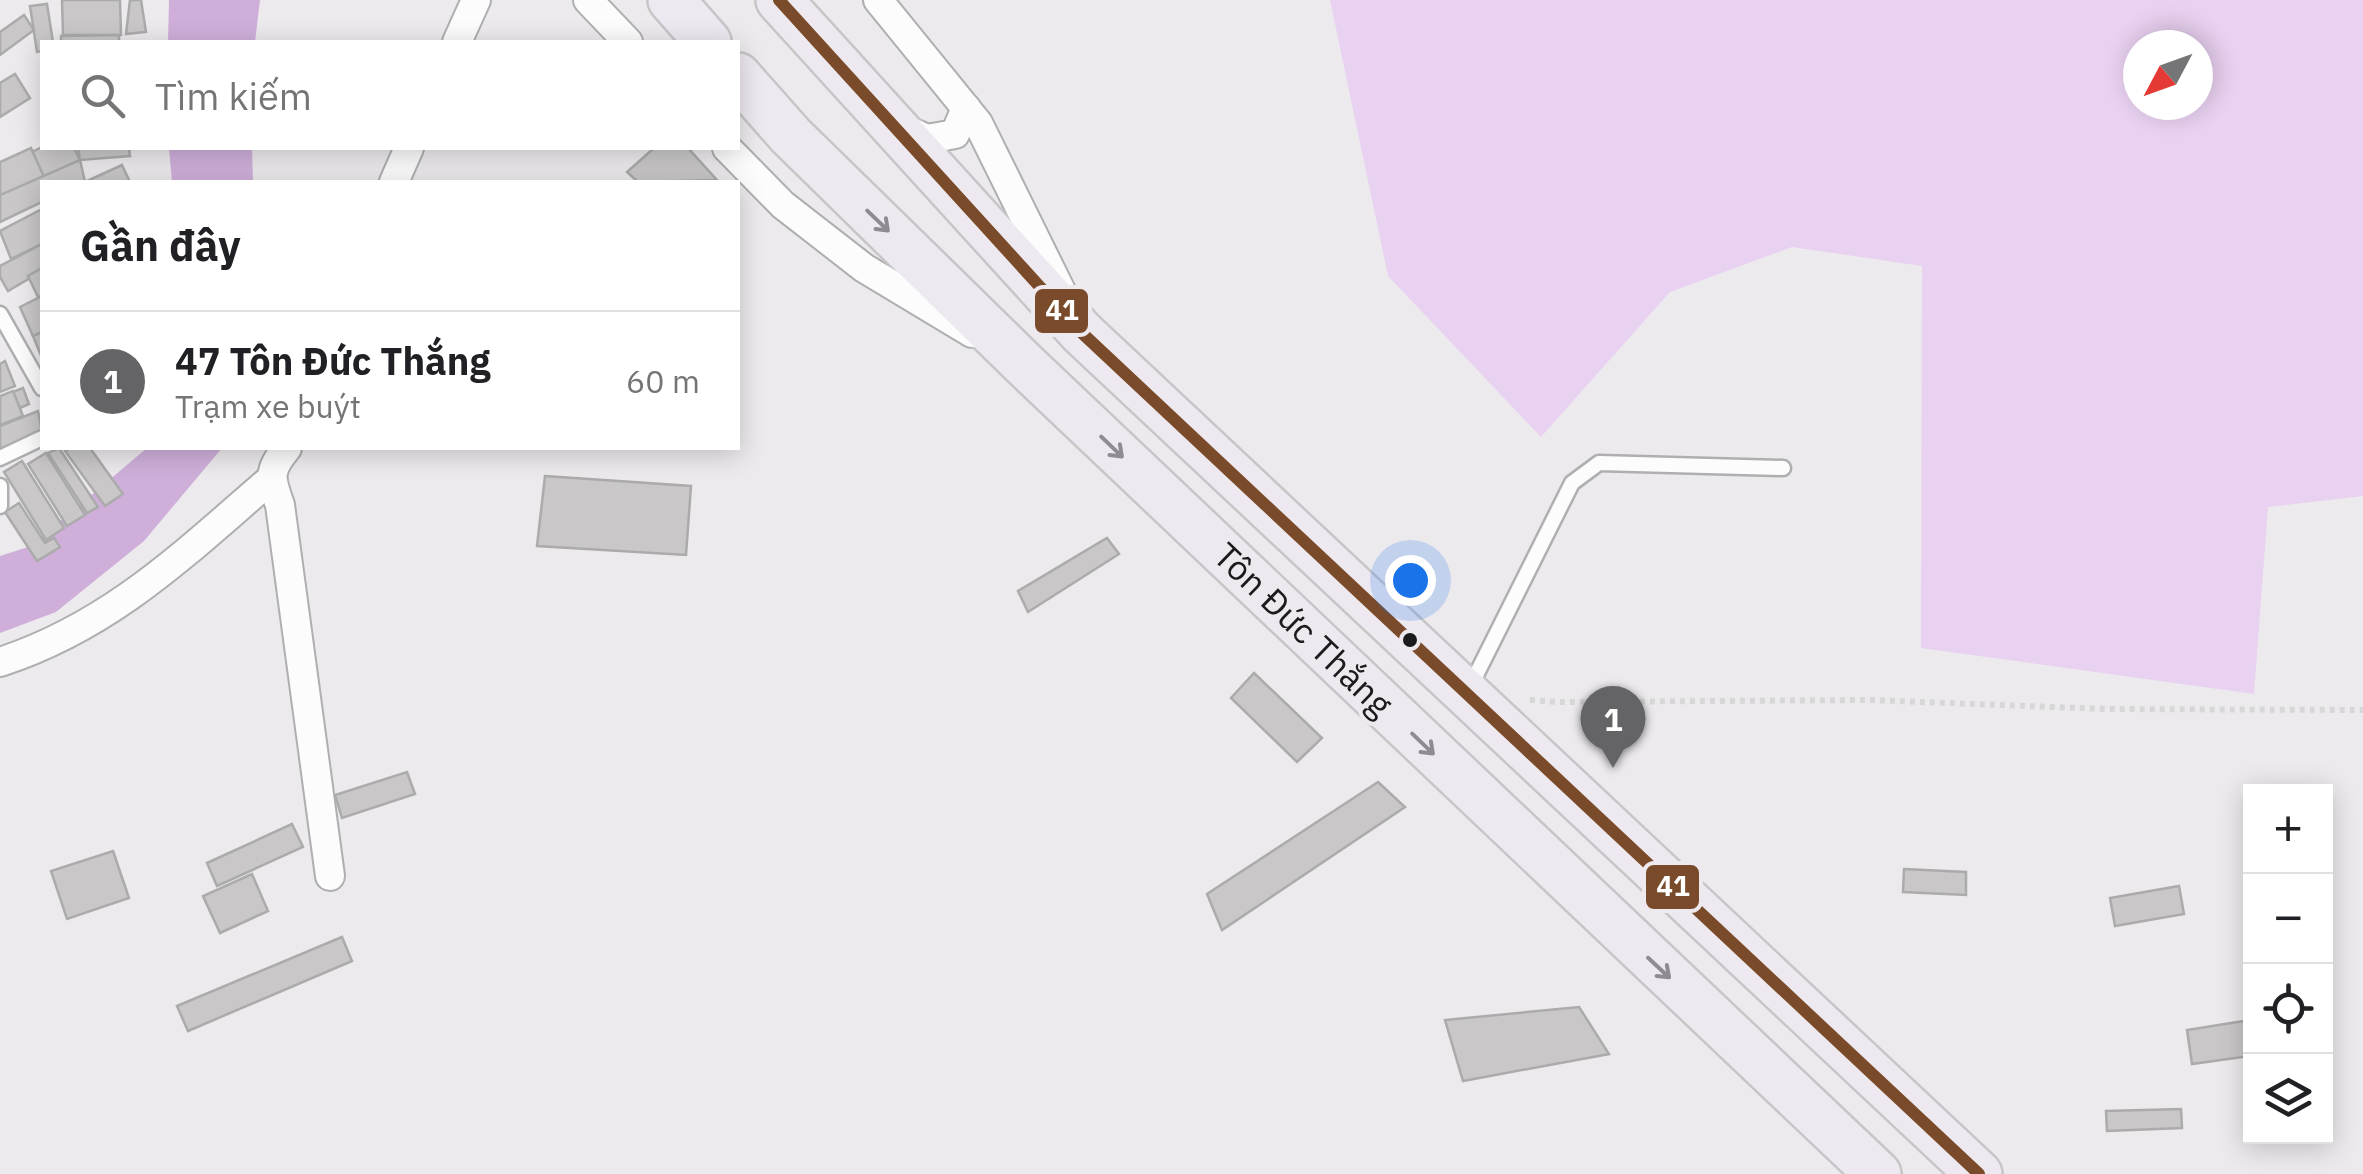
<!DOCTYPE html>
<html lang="vi">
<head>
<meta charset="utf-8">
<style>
  body { margin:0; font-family:"IBM Plex Sans",sans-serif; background:#f2f2f2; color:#202124 }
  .controls { position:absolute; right:30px; bottom:30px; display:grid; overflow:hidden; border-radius:0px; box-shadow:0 5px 25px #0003 }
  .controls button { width:90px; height:90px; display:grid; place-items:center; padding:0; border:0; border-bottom:2px solid #e0e0e0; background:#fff; color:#202124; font:50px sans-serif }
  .compass { position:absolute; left:2123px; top:30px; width:90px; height:90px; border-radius:50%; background:#fff; box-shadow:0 5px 25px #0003; rotate:229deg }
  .you { position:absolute; left:1410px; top:580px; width:35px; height:35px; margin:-25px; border:8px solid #fff; border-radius:50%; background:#1a73e8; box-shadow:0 0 0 15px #1a73e833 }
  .badge { display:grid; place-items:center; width:65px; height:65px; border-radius:50%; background:#646366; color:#fff; font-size:32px; font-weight:700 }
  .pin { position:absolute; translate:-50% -82px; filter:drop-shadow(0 2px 5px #0008) }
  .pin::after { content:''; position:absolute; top:52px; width:35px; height:30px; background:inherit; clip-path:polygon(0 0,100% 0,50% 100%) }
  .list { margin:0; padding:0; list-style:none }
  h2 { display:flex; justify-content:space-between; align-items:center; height:130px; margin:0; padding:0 40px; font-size:42px }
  h2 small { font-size:32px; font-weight:400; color:#757577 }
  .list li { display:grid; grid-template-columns:65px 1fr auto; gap:30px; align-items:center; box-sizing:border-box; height:140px; padding:0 40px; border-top:2px solid #e0e0e0 }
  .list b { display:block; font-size:38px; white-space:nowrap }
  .list p { margin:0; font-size:32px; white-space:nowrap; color:#757577 }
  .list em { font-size:32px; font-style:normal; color:#757577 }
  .icon { flex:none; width:55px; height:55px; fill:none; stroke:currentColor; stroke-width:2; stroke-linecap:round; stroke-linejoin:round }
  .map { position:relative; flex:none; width:2363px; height:1174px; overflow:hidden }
  .search { position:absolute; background:#fff; box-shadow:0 5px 25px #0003; left:40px; top:40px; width:700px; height:110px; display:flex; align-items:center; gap:25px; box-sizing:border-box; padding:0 35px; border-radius:0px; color:#757577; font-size:38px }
  .panel { position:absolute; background:#fff; box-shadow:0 5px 25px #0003; left:40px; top:180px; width:700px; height:270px; border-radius:0px }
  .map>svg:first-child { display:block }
  .green { fill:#e9d1f1; fill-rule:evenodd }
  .water { fill:#cfafda }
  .building { fill:#c9c7c8; stroke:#acabab; stroke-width:2.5 }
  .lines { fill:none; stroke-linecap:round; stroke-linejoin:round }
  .service-casing { stroke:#afaeb0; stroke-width:19 }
  .minor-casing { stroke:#afaeb0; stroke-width:32 }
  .trunk-casing { stroke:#c7c6c7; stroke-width:50 }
  .path { stroke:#d8d7d8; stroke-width:6; stroke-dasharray:5 5; stroke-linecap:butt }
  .service { stroke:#fcfcfc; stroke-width:14 }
  .minor { stroke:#fcfcfc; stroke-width:28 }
  .trunk { stroke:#eee9f1; stroke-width:45 }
  .bus-1-casing { stroke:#eee9ef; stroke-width:20 }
  .bus-1 { stroke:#7a4b2a; stroke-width:12 }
  .oneway { stroke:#8f8c91 }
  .bus-dot { fill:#1b1a1c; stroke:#eee9ef; stroke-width:4 }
  .labels { text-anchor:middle; stroke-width:8; stroke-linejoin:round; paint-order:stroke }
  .street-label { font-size:35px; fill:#1b1a1c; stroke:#eee9ef }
  .line-badge { stroke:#eee9ef; stroke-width:4 }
  .badge-label { font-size:28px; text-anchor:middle; font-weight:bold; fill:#fff }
</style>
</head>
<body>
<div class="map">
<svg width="2363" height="1174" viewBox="0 0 2363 1174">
  <rect width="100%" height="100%" fill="#edeaee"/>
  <path class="green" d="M1330,0h1033v496l-95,11 -14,187 -333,-46 1,-382 -130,-19 -122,45 -129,145 -153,-161zM2138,45h60v60h-60z"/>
  <g class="water">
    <path d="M169,0h91l-5,42h-87z"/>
    <path d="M169,148h83l1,34h-81z"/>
    <path d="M147,448h75l-78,93 -88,71 -56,21v-77l31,-10z"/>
  </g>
  <g class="building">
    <path d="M62,0h58l1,35h-58z"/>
    <path d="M130,0h11l5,32 -20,2z"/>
    <path d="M47,4l6,38h-11v9l-5,1 -7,-46z"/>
    <path d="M24,15l10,15 -34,25v-23z"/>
    <path d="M119,35v7h-58v-6z"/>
    <path d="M15,74l15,24 -30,19v-34z"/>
    <path d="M42,147l32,1 6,12 -36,17 -12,-25z"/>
    <path d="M31,148l13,29 -44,20v-35z"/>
    <path d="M78,148h51l1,8 -50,4z"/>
    <path d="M654,148h34l29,32 -79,2 -11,-10z"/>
    <path d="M80,160l5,22h-43v20l-42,20v-27z"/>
    <path d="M122,165l8,17h-45z"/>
    <path d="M42,209v35l-31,15 -11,-28z"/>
    <path d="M42,244v27l-34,20 -8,-14v-11z"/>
    <path d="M42,268v27l-4,2 -10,-21z"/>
    <path d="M42,296v36l-9,4 -13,-29z"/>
    <path d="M42,332v26l-9,-22z"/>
    <path d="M5,361l10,25 -15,6v-28z"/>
    <path d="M23,388l6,16 -9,4 -7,-16z"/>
    <path d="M13,391l10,25 -23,9v-29z"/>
    <path d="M38,411l4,22 -42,17v-24z"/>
    <path d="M59,448l39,59 -11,6 -39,-60z"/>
    <path d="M71,448h19l33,46 -18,12 -40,-55z"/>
    <path d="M46,453l39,62 -18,11 -39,-62z"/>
    <path d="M22,461l42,67 -18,12 -42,-68z"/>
    <path d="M545,476l146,10 -5,69 -149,-9z"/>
    <path d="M19,503l26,40 9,-5 6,9 -23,14 -32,-49z"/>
    <path d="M1107,538l12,16 -91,58 -10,-21z"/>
    <path d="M1254,673l68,65 -25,24 -66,-64z"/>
    <path d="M407,772l8,22 -73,24 -7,-23z"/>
    <path d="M1378,782l27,25 -183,123 -15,-36z"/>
    <path d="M292,824l11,23 -86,39 -10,-23z"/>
    <path d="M113,851l16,47 -62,21 -16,-48z"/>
    <path d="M1904,869l62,3v23l-63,-3z"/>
    <path d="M252,874l16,37 -48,22 -17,-37z"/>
    <path d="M2179,886l5,28 -69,12 -5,-28z"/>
    <path d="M342,937l10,24 -164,70 -11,-25z"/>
    <path d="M1579,1007l30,47 -146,27 -18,-61z"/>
    <path d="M2250,1020v36l-58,8 -5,-34z"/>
    <path d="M2181,1109l1,19 -75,3 -1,-20z"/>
  </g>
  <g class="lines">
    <g class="service-casing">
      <g id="service">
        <path d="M0,314l42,74"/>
        <path d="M0,458l42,-20"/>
        <path d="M0,486v20"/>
        <path d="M1469,689l103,-206 27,-20 184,5"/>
      </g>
    </g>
    <g class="minor-casing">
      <g id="minor">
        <path d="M588,0l40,42"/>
        <path d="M878,0l100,123 83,168"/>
        <path d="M457,42l19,-42"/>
        <path d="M902,128l25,11 28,-5 11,-26"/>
        <path d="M727,148l56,57 81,63 108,65"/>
        <path d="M394,182l15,-34"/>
        <path d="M287,448c-19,23 -17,29 -7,57l50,371"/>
        <path d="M0,662c111,-36 185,-109 271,-183"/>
      </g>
    </g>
    <g class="trunk-casing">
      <g id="trunk">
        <path d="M671,0l37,42"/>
        <path d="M779,0l303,333 897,841"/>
        <path d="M738,76l53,60 234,229 853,809"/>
      </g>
    </g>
    <path class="path" d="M1530,700l28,2 311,-2 236,9 258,1"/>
    <use href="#service" class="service"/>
    <use href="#minor" class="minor"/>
    <use href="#trunk" class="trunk"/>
    <g class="bus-1-casing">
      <path id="bus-1" d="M779,0l303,333 897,841"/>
    </g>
    <use href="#bus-1" class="bus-1"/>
  </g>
  <defs><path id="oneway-shaft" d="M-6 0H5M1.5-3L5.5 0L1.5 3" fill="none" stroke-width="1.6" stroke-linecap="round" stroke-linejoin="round" transform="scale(2.5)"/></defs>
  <g class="oneway">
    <use href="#oneway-shaft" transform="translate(878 221) rotate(44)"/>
    <use href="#oneway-shaft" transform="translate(1112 447) rotate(44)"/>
    <use href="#oneway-shaft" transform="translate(1423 744) rotate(44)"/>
    <use href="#oneway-shaft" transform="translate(1659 968) rotate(43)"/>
  </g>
  <circle class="bus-dot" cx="1410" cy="640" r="9"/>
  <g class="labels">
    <g class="street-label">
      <text transform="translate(1303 630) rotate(44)" y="12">Tôn Đức Thắng</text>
    </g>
  </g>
  <g class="line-badge">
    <rect x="1033" y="287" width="57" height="48" rx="10" fill="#7a4b2a"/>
    <rect x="1644" y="863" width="57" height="48" rx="10" fill="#7a4b2a"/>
  </g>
  <g class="badge-label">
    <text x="1062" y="320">41</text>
    <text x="1673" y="896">41</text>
  </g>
</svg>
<div class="controls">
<button>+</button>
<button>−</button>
<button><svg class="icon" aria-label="locate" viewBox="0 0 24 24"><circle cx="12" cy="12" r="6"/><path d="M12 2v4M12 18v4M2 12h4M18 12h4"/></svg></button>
<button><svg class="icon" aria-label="layers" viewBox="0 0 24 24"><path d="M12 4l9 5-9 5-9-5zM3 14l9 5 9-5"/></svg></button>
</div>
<svg class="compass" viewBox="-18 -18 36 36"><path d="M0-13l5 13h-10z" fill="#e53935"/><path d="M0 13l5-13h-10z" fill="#757577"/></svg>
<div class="you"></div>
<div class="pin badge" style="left:1613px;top:768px">1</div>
<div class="search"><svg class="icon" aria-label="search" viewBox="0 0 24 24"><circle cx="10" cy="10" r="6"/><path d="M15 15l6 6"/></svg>Tìm kiếm</div>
<section class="panel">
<h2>Gần đây<small></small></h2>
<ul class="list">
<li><span class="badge">1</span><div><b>47 Tôn Đức Thắng</b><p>Trạm xe buýt</p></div><em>60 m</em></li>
</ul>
</section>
</div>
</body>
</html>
